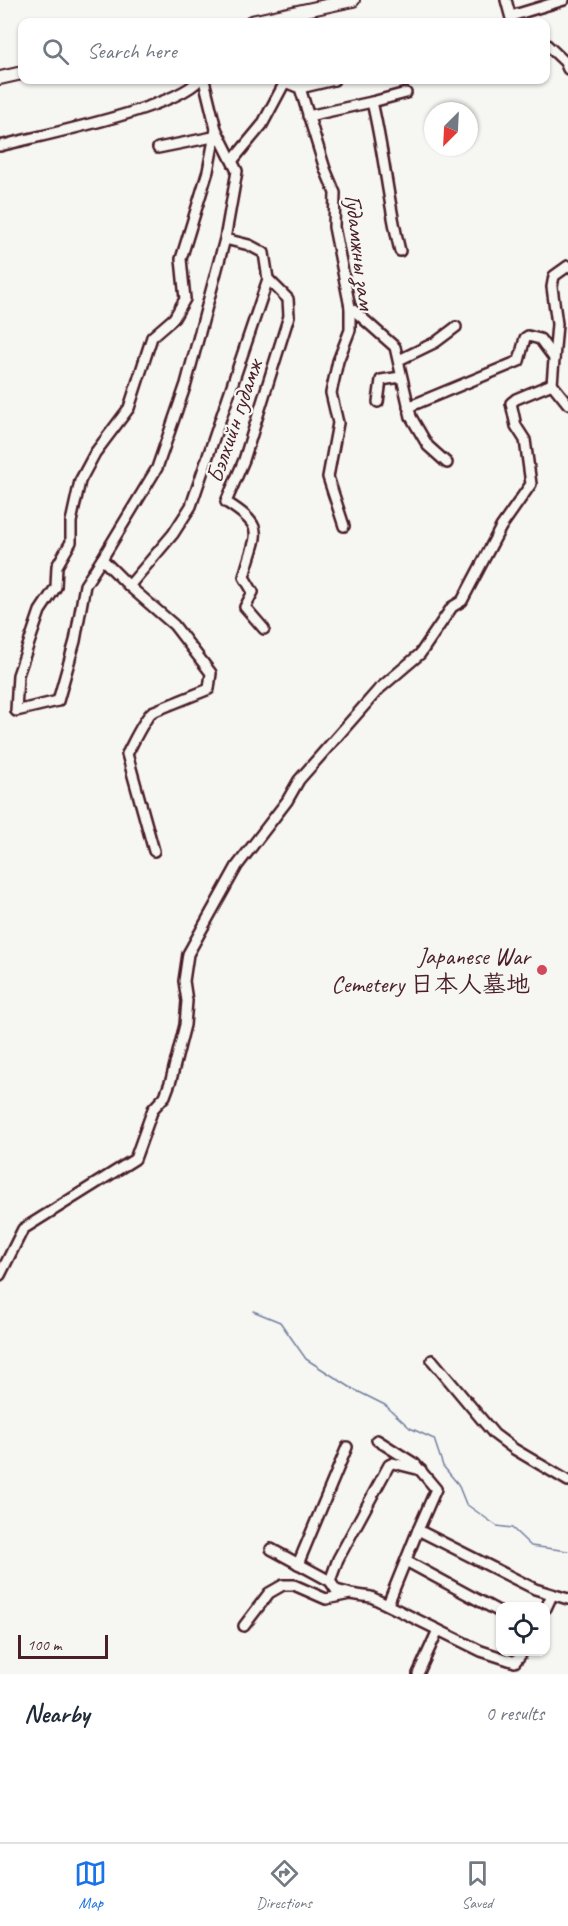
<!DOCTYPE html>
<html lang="en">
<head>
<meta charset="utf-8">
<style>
  body { margin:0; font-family:Caveat,"LXGW WenKai TC",sans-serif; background:#f2f2f3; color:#1f2937 }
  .controls { position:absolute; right:18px; bottom:18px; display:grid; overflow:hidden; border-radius:12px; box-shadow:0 2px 4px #0004 }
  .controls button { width:54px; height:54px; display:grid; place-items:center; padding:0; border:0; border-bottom:2px solid #e0e1e3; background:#fff; color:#1f2937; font:30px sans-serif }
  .compass { position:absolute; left:424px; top:102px; width:54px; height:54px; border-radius:50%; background:#fff; box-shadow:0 2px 4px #0004; rotate:204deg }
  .scale { position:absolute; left:18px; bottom:15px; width:90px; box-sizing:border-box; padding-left:6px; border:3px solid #4a1f2b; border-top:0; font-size:16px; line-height:21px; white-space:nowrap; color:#4a1f2b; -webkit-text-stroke:4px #f6f6f2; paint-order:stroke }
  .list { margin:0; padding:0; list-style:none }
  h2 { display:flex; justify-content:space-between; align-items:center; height:78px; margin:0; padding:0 24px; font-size:26px }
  h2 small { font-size:20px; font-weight:400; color:#747a83 }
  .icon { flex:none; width:33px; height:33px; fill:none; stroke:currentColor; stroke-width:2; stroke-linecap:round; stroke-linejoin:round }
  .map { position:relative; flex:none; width:568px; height:1674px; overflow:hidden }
  .search { position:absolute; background:#fff; box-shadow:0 2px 4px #0004; left:18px; right:18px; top:18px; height:66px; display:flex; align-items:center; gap:15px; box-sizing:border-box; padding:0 21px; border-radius:12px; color:#747a83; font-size:22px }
  .sheet { height:168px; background:#fff }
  nav { display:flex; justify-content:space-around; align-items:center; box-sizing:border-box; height:84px; border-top:2px solid #e0e1e3; background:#fff; font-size:16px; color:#747a83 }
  nav a { display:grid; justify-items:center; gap:3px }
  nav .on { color:#1a73e8 }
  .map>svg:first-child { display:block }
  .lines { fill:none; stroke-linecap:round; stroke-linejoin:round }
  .stream { stroke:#74809f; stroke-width:1.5 }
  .minor-casing { stroke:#4a1f2b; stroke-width:14 }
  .major-casing { stroke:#4a1f2b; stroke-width:16 }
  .minor { stroke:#f6f6f2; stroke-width:9 }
  .major { stroke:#f6f6f2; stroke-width:12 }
  .poi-dot { fill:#d1495b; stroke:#f6f6f2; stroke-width:2 }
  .labels { text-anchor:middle; stroke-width:4.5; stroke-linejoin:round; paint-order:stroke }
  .street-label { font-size:24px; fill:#4a1f2b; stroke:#f6f6f2 }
  .poi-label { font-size:24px; fill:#4a1f2b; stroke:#f6f6f2; text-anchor:end }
</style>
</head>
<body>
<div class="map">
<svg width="568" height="1674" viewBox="0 0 568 1674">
  <rect width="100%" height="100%" fill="#f6f6f2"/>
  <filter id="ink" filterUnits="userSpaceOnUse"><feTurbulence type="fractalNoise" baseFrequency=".0167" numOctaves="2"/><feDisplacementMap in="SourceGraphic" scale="12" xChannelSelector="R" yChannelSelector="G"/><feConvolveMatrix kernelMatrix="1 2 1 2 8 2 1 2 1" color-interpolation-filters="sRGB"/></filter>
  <g filter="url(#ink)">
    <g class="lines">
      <path class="stream" d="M253,1311l27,11 26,37 47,30 32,16 25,23 24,11 9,27 15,18 8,20 31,22 15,2 19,18 37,5"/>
      <g class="minor-casing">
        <g id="minor">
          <path d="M506,0l6,22"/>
          <path d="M511,16l53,-16"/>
          <path d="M546,44l19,18 3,7"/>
          <path d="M285,80v2l15,6 25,81 10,24 -1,34 16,80v23l-12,31 -7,32 7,30 -10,54 16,49"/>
          <path d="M300,88l34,-8"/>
          <path d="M372,102l34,-9"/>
          <path d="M308,116l64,-14c12,50 16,100 28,149"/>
          <path d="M216,129l21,42 -12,68 -39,145 -29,84 -55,91 27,27 44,-52 18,-28 77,-227 -4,-26 -15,-8 -24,-6"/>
          <path d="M0,146c42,-11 174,-37 199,-66"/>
          <path d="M158,148l55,-11"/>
          <path d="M233,160l29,-35 23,-43"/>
          <path d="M350,307l45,40 16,70 17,29 19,17"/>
          <path d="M399,360l37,-18 20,-15"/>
          <path d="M552,384l5,-60 -5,-37 2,-11 14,-10"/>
          <path d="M552,384l16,20"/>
          <path d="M378,402l3,-22 20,-3"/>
          <path d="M408,407l111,-46 6,-23 3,-2 12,3 14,19"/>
          <path d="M102,559l-17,26 -10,56 -17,60 -42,10 2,-36 22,-64 16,-24 1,-21 14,-24v-20l9,-41 15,-28 34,-45 23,-71 22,-19 11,-19 -4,-40 27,-88 8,-42 -12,-49"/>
          <path d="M129,586l45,39 37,48 -2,16 -57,23c-8,7 -19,31 -25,42l27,97"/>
          <path d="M264,629l-19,-22 8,-15 -9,-15c11,-44 25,-48 -18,-75l18,-42 45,-144 -1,-17 -20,-20"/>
          <path d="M0,1275l23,-46 112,-70 18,-50 12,-13 6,-16 14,-55 2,-24 -3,-20 4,-27 49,-88 50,-65 12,-21 80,-91 41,-35 32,-47 10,-6 39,-74 30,-43 -6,-44 -9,-14 -5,-23 5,-4 36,-15"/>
          <path d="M432,1360l62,74 20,15 54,32"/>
          <path d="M377,1440l38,24 21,25 -18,41"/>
          <path d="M271,1549l59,32"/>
          <path d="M406,1561l94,51"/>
          <path d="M298,1564l49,-117"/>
          <path d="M348,1593l-12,-3 -6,-9 8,-22 51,-94 4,-2 28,7"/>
          <path d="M388,1604l30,-74 117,59 33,10"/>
          <path d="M546,1608l6,-13"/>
          <path d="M244,1626l25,-33 14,-8h11l32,14 24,-5 21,3 110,54 34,11 8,-10"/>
          <path d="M418,1674l20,-44"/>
        </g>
      </g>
      <g class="major-casing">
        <g id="major">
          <path d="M251,22l102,-22"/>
          <path d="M0,78l22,-5"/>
        </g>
      </g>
      <use href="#minor" class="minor"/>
      <use href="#major" class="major"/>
    </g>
  </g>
  <circle class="poi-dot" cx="542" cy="970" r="6"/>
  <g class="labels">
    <g class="street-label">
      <text transform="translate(360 252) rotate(83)" y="8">Гудамжны зам</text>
      <text transform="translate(234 421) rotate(-71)" y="8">Бэлхийн гудамж</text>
    </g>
    <g class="poi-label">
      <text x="530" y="964">Japanese War<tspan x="530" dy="28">Cemetery 日本人墓地</tspan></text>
    </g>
  </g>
</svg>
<div class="controls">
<button><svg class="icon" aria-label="locate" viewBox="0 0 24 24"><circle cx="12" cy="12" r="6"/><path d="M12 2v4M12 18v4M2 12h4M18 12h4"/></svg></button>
</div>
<svg class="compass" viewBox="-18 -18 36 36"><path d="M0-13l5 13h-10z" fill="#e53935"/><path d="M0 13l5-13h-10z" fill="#747a83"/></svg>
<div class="scale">100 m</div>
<div class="search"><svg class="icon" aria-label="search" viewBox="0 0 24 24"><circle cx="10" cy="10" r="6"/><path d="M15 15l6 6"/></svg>Search here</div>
</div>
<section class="sheet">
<h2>Nearby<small>0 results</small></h2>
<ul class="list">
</ul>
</section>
<nav>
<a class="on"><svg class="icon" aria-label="map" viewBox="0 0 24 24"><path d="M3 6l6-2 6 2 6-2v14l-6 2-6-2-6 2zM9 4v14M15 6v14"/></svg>Map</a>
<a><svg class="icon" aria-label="directions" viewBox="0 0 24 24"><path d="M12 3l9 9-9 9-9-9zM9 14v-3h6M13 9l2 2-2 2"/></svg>Directions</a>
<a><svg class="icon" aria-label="saved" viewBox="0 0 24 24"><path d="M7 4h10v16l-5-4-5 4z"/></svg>Saved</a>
</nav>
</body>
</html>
